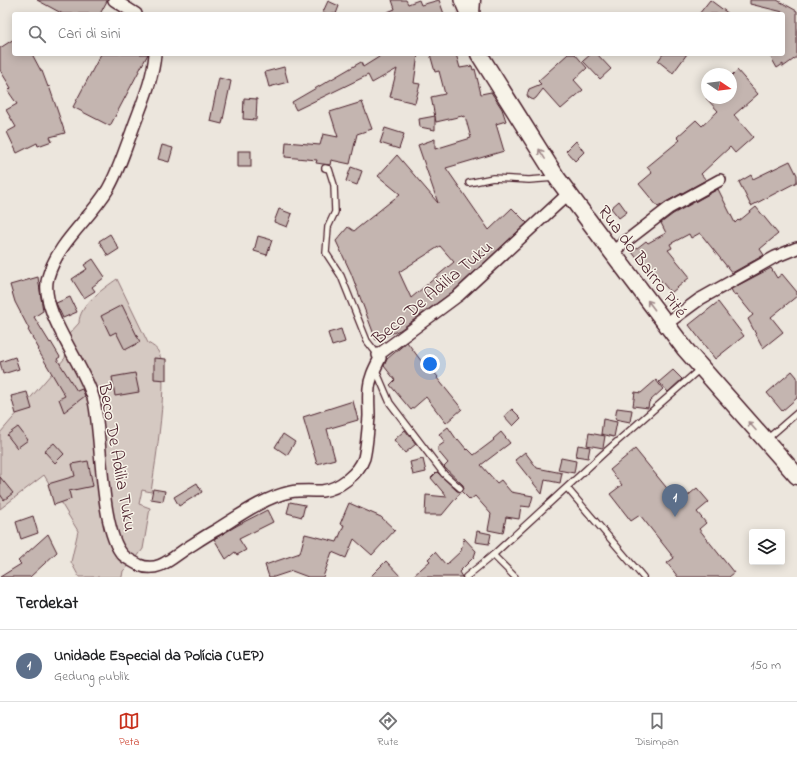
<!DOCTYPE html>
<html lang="id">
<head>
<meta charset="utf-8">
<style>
  body { margin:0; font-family:"Indie Flower",sans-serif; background:#f2f2f2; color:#202124 }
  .controls { position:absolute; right:12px; bottom:12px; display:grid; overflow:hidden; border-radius:4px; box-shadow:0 2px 10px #0003 }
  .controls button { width:36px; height:36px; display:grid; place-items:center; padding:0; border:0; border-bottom:1px solid #e0e0e0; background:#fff; color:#202124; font:20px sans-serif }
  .compass { position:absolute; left:701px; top:68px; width:36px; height:36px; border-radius:50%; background:#fff; box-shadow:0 2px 10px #0003; rotate:103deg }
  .you { position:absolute; left:430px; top:364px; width:14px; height:14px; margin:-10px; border:3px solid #fff; border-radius:50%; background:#1a73e8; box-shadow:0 0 0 6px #1a73e833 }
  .badge { display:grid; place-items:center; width:26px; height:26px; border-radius:50%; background:#c8321e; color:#fff; font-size:13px; font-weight:700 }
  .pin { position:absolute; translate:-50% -33px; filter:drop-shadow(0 1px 2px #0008) }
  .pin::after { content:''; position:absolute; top:21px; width:14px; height:12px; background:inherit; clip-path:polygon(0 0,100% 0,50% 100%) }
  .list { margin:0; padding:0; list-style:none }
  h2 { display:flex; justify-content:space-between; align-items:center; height:52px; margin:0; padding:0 16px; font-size:17px }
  h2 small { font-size:13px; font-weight:400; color:#757577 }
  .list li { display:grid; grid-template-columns:26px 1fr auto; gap:12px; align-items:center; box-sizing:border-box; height:72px; padding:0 16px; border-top:1px solid #e0e0e0 }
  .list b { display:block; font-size:15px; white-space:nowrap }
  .list p { margin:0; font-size:13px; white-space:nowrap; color:#757577 }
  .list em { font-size:13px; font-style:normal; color:#757577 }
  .icon { flex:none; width:22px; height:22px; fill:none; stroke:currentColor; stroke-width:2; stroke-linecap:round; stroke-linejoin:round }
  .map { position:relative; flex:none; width:797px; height:577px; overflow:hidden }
  .search { position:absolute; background:#fff; box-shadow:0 2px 10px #0003; left:12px; right:12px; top:12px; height:44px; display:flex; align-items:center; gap:10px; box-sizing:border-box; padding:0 14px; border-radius:4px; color:#757577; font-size:15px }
  .sheet { height:124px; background:#fff }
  nav { display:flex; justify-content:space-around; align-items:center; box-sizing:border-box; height:56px; border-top:1px solid #e0e0e0; background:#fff; font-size:11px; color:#757577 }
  nav a { display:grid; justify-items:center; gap:2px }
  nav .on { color:#c8321e }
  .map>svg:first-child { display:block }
  .green { fill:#d5c9c2; stroke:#907476 }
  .building { fill:#c4b5b0; stroke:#4a1f2b; fill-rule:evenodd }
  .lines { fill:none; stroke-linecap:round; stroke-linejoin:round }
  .service-casing { stroke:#4a1f2b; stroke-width:8 }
  .minor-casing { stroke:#4a1f2b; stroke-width:14 }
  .secondary-casing { stroke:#4a1f2b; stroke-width:19 }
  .service { stroke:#f7f3e8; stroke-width:5.5 }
  .minor { stroke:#f7f3e8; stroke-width:11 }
  .secondary { stroke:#f7f3e8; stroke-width:16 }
  .oneway { stroke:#a0898a }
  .labels { text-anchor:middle; stroke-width:3; stroke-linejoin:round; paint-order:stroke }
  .street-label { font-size:18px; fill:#4a1f2b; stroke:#f7f3e8 }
</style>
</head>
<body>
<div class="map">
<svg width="797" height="577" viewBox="0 0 797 577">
  <rect width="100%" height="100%" fill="#ece6dd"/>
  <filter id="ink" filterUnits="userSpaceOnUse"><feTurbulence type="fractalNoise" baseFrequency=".025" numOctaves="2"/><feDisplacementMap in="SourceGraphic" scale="8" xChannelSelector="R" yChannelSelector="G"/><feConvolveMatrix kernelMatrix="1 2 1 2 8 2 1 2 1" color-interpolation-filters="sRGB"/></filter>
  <g filter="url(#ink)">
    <path class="green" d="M117,279l31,64c5,3 9,5 11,10 11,22 -4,111 -8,139l-9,-2 -3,14 11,4 -7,41 -9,12 -11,10 -1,6h-43l-8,-15 7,-31 -34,-56 -44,34v-76l65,-75 4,-24 10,-11c0,-18 24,-34 38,-44z"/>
    <g class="building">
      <path d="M37,0h70v1l-7,13h-37z"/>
      <path d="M392,0h14l2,4 11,-4 2,5 18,-5 5,14h-59v-1l10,-4z"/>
      <path d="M710,0l19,14h-30z"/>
      <path d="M750,0h27l20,11v46l-14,10v-3l-6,4 -8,-14h14v-42l-33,-8z"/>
      <path d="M328,1l11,5 -3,8h-14z"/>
      <path d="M14,39v15h18l9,17h1l6,16 1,-1 16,47 -15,4 2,4 -14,5 -1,-3 -20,10 -10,-21 9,-5 -10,-17 11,-6 -9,-13 3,-3 -11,-18v-22z"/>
      <path d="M101,54h47l-38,72 -37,-19z"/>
      <path d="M380,54h38l-4,29 6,1 -5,19 -25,-6 7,-28 -25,14 -4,-8 -72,35 -4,-8 69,-40 2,5 16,-10z"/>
      <path d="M430,54h26l4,14 12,-2 1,4 2,-1 6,25 10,-2 11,17 4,12 -10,3 8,27 -58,17 43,62 23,-22 15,15 -72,67 -55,40 -24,10 -25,-67 -15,-32 12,-14 6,4 46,-37 -22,-18 19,-21 41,48 -20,-58 17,-6v10l36,-11 -6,-22 -2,1 -1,-1 -26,6 -5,-25 14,-3 -6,-23 -4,1zM440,246l14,16 -43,36 -12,-26z"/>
      <path d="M568,54h7l12,14 -13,12 9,10 -22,19 -18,-20 -7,9 -3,2 -5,-3 -1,-2 2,-6 12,-5 -3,-3z"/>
      <path d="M591,54h6l14,15 -11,10 -17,-18z"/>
      <path d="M663,54h24l-14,19 -15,-12z"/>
      <path d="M284,67l4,15 -19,5 -4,-15z"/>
      <path d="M737,70l21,24 -24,21 19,22 -18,16 -5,-6 -29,27 5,6 -40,22 -8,5 -19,-23 13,-11 -5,-6 33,-27 -3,-3 19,-17 6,6 16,-15 -12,-13h25v-22z"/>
      <path d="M219,78l12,3 -9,43 -12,-3z"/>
      <path d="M244,98l13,1 -1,21 -13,-1z"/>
      <path d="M362,102l10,27 -15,5 -7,30 -19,-4 -1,5 -14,-2 1,-3 -32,-3 1,-15 34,3 3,-11 15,3 -8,-25z"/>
      <path d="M435,116v14l-15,-3 -1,-8z"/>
      <path d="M385,128l19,6 -5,15 -19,-6z"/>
      <path d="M576,141l8,11 -9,9 -9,-10z"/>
      <path d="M162,145l11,3 -4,14 -11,-3z"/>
      <rect x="238" y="151" width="13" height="16"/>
      <path d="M790,161l7,14v7l-46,24 -12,-24 12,-7 2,4z"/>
      <path d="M351,167l11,4 -5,14 -11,-4z"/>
      <path d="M718,189l17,34 3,-3 1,1 17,-14 22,27 -18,15 4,6 -32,18 -32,-40 -9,5 -2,-4 -19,10 2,4 -4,2 22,27 -19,16 -22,-27 -4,3 -13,-17 14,-11 2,2 18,-10 -5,-10 12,-9z"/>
      <path d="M619,201l8,11 -8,6 -8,-10z"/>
      <path d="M279,209l13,5 -5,13 -13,-5z"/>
      <path d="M110,234l9,15 -11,7 -9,-15z"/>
      <path d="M258,236l14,4 -5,15 -13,-4z"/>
      <path d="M93,259l12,18 -13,10 3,4 -11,7 -12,-19 15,-10 -3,-4z"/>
      <path d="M771,268l6,10 5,-4 15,18v4l-26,21 12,15 -20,16 -15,-29 5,-4 -17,-21 -2,1 -3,-6z"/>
      <path d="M38,277l5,34 -9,6 16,26 1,-1 9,15 -3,2 20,32 5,-2 3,7 -21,16 -5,-13 6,-3 -27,-46 1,-1 -11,-19 1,-1 -14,-27 -5,-17z"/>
      <path d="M70,297l7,15 -14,6 -7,-15z"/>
      <path d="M718,302l26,34 -29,23 -26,-34z"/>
      <path d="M122,305l18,37 -15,8 -9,-18 -6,3 -9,-19z"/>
      <path d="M341,329l4,13 -13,4 -4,-13z"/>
      <path d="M407,342l18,24 2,-2 11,13 -1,1 25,31 -16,14 -20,-26 -15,13 -21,-25 5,-5 -11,-14 3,-7z"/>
      <path d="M15,357l4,12 -16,5 -3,-12z"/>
      <path d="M154,358l12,1v21l-12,-1z"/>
      <path d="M673,370l9,9 -14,13 -9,-10z"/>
      <path d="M792,371l5,6v21l-15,13 -15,-18z"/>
      <path d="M135,373l4,19 -24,4 -3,-19z"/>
      <path d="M656,380l7,9 -14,13 -1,6 -15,-2 2,-14 6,1z"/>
      <path d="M27,392l5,17 -16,5 -5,-18z"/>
      <path d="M353,401l5,19 -31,9 8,30 -18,5 -14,-47z"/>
      <path d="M617,408l15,2 -2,12 -15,-3z"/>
      <path d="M512,409l9,9 -8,8 -9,-10z"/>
      <path d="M603,419l14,3 -3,15 -13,-3z"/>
      <path d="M18,427l10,13 -11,8 -10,-13z"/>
      <path d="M448,427l9,13 1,-1 9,11 1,-1 6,6 20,-15 -1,-1 8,-7 9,11 -29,22 16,18 4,-3 10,12 22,4 -3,11 -9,-1 -2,13 -13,-2 -3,16 -15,-3 3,-16 -16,-18 -5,4 -8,-8 2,-4 -1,-3 -19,-18 4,-4 -10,-12v-4l7,-5 -6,-8z"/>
      <path d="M405,430l11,14 -11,9 -11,-13z"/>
      <path d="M589,433l16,3 -2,12 -16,-3z"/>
      <path d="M283,434l12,8 -8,13 -12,-8z"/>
      <path d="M54,443l10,11 -9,9 -11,-12z"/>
      <path d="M578,445l12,2 -2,11 -12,-2z"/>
      <path d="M635,449l44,54 18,-15 12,14 -12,10 9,11 -7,6 35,44 -5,4h-51l-11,-14 7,-5 -34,-43 -9,6 -21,-27 12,-9 -12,-15z"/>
      <path d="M525,452l12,16 25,5 -2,10 -15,-3 -3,14 -27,-34z"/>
      <path d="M561,458l15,3 -2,12 -16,-3z"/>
      <path d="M423,459l3,13 -13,3 -3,-13z"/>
      <path d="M88,461l5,25 -24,5 2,8 -17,6 -6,-21 27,-8 -3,-12z"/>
      <path d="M437,472l20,19 4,1 -19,23h-17l1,-20 21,2 -16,-19z"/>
      <path d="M0,477l13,16 -9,7 -4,-6z"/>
      <path d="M197,483l5,9 -23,14 -5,-9z"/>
      <path d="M153,489l12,2 -2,10 -12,-2z"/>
      <path d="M290,502l15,3 -3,12 -15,-4z"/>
      <path d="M349,503l32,14 14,13 -23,25 -18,-16 -8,19 -14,-6 -9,25h-15l-16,-6 -18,6h-5l-4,-12 35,-12 5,-19 32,8 7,-17 -4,-1z"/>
      <path d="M267,510l6,12 -34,17 7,11 -9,5 -2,-3 -9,7 -12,-20 24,-14z"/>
      <path d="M33,516l5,17 -17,6 -5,-17z"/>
      <path d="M477,531l14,3 -2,10 -14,-2z"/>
      <path d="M48,534l9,18 -27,25h-30l21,-13 -3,-3z"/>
      <path d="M464,538l12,13 -2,6 -15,15 3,5h-50l18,-16 -2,-2 7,-7 11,13 15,-14z"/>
      <path d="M386,561l15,16h-31z"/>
    </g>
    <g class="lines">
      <g class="service-casing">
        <g id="service">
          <path d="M325,168l4,1 5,16 1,27 -7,15 -2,26 15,23 26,65 11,14"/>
          <path d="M469,183l24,-5 36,2 26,-2"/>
          <path d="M375,368l15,35 54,71 16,14"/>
          <path d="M767,439l30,-26"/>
          <path d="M567,488l76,89"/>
          <path d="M493,555l22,22"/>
          <path d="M466,577l27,-22 111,-102 97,-85"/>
        </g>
      </g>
      <g class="minor-casing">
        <g id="minor">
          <path d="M114,0l22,14"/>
          <path d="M460,0l6,14"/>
          <path d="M155,54c-2,27 -15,54 -24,80 -7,18 -13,38 -23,55 -18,30 -50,53 -60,88 -10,34 38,89 46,124 8,35 6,130 29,154 4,4 11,7 16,10 18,8 32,-6 45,-15 11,-7 21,-14 32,-20 23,-14 47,-32 74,-38 10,-2 22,-1 32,-1 17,-2 37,-18 42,-33 3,-13 4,-28 5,-42 0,-9 -1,-18 0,-28 1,-11 6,-20 11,-30l-2,-3 81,-60 109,-101"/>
          <path d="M612,252l57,-44 51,-28"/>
          <path d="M666,324l34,-25 75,-42 22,-9"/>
        </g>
      </g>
      <g class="secondary-casing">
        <g id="secondary">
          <path d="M471,14l1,-14"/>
          <path d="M479,54l78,124 55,74 73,97 112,127"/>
        </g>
      </g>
      <use href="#service" class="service"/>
      <use href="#minor" class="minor"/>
      <use href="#secondary" class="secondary"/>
    </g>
    <defs><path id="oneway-shaft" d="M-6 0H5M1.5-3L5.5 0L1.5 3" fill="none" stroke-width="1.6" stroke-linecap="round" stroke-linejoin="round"/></defs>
    <g class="oneway">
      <use href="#oneway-shaft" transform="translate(542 154) rotate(-122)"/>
      <use href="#oneway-shaft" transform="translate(651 305) rotate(-127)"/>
      <use href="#oneway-shaft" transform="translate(752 426) rotate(-132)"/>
    </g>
  </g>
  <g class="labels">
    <g class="street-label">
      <text transform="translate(643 261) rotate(53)" y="6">Rua do Bairro Pité</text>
      <text transform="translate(432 292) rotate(-40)" y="6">Beco De Adilia Tuku</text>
      <text transform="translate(118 457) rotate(80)" y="6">Beco De Adilia Tuku</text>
    </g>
  </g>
</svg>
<div class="controls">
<button><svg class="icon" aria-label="layers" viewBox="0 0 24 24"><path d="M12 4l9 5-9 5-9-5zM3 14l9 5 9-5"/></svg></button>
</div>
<svg class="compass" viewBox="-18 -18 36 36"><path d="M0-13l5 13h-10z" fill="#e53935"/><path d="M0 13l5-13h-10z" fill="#757577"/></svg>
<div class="you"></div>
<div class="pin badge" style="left:675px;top:517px;background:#5c6f8a">1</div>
<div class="search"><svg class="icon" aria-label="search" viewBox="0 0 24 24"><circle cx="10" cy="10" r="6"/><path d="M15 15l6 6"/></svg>Cari di sini</div>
</div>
<section class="sheet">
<h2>Terdekat<small></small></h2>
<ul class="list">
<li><span class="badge" style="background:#5c6f8a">1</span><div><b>Unidade Especial da Polícia (UEP)</b><p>Gedung publik</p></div><em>150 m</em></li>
</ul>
</section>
<nav>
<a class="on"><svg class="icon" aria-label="map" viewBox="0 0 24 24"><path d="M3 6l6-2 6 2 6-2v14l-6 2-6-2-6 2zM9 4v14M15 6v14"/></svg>Peta</a>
<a><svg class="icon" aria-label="directions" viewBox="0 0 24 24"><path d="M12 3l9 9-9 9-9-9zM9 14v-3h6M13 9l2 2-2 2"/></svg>Rute</a>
<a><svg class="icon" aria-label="saved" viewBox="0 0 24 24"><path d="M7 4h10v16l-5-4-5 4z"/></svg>Disimpan</a>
</nav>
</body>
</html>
